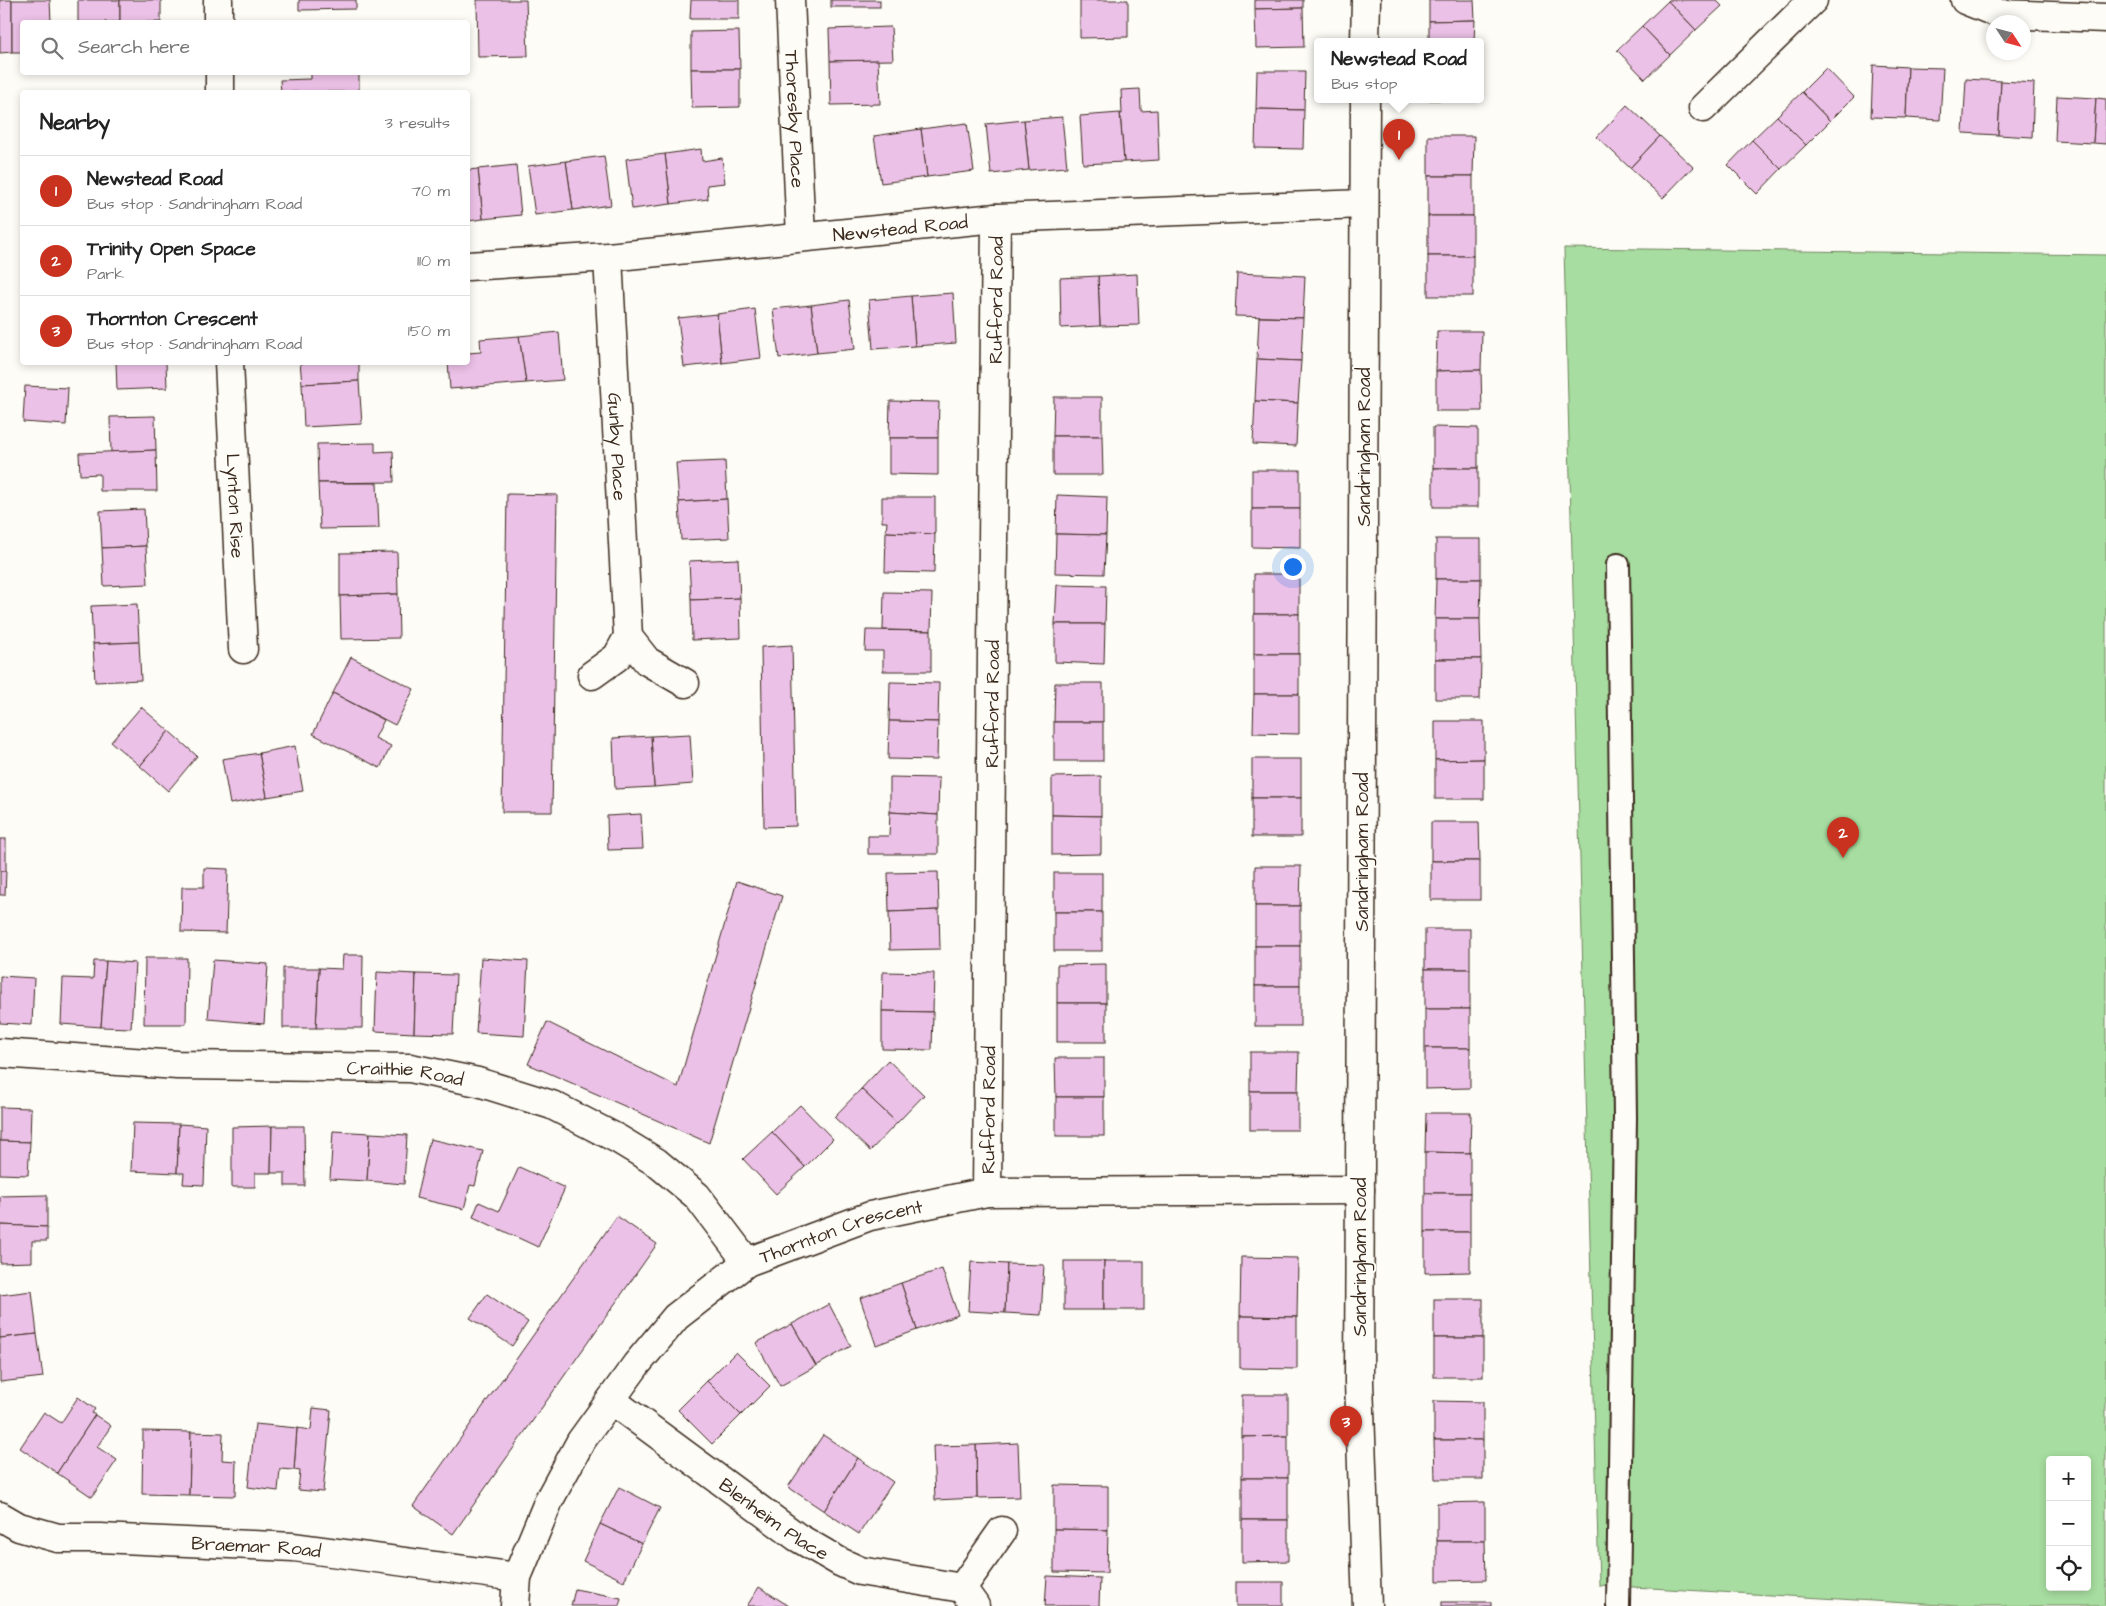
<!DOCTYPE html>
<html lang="en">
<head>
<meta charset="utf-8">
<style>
  body { margin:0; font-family:"Architects Daughter",sans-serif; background:#f2f2f2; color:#222 }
  .controls { position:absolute; right:15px; bottom:15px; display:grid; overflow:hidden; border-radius:5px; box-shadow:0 2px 8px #0003 }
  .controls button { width:45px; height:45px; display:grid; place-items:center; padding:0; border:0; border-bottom:1px solid #e0e0e0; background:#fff; color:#222; font:25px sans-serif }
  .compass { position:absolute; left:1986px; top:15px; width:45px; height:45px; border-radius:50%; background:#fff; box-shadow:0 2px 8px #0003; rotate:126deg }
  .you { position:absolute; left:1292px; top:566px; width:18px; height:18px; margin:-12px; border:4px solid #fff; border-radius:50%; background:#1a73e8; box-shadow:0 0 0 8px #1a73e833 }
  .badge { display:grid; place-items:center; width:32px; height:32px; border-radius:50%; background:#c8321e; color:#fff; font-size:16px; font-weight:700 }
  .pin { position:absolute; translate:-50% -41px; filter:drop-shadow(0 1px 2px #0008) }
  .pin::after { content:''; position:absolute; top:26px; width:18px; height:15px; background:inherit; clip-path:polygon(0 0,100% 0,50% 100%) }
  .popup { position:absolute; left:1314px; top:38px; width:170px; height:65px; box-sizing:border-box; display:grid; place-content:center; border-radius:5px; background:#fff; filter:drop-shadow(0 1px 4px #0005); font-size:16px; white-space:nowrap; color:#767676 }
  .popup b { font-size:19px; color:#222 }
  .popup::after { content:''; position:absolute; left:50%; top:100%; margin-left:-10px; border:10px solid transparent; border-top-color:#fff }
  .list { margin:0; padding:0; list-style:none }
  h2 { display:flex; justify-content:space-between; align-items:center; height:65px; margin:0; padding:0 20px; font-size:21px }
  h2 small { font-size:16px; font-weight:400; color:#767676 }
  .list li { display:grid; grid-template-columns:32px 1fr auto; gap:15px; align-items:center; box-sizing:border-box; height:70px; padding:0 20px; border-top:1px solid #e0e0e0 }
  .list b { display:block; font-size:19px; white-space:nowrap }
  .list p { margin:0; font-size:16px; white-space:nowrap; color:#767676 }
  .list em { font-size:16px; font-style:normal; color:#767676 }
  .icon { flex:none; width:28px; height:28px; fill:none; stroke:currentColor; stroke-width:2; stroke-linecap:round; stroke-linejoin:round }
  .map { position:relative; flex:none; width:2106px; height:1606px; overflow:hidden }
  .search { position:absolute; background:#fff; box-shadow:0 2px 8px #0003; left:20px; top:20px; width:450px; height:55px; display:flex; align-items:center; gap:12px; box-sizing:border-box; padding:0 18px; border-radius:5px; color:#767676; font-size:19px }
  .panel { position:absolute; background:#fff; box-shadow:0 2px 8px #0003; left:20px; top:90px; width:450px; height:275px; border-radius:5px }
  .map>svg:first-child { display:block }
  .green { fill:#a7dda0; stroke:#71845f; fill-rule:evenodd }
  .building { fill:#ecc1e7; stroke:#3b2a1e }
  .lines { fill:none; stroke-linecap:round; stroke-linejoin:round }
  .service-casing { stroke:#3b2a1e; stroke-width:26 }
  .minor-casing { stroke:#3b2a1e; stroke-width:31 }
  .service { stroke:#fdfcf7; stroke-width:22 }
  .minor { stroke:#fdfcf7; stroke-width:28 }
  .labels { text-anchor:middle; stroke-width:4; stroke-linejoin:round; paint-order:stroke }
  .street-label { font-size:19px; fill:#3b2a1e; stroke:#fdfcf7 }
</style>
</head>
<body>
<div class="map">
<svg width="2106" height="1606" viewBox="0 0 2106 1606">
  <rect width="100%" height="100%" fill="#fdfcf7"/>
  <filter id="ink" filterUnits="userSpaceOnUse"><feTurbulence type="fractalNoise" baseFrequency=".02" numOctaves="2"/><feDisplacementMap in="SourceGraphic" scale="10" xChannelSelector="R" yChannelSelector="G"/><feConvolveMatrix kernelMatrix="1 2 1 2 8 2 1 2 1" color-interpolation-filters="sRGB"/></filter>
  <g filter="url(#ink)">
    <path class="green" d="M1564,248l542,7v1351h-148l-359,-21zM2050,1460h37v127h-37z"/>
    <g class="building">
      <path d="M0,0h12v52l-12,1z"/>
      <path d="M12,0h38l1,22h-29v30h-10z"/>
      <rect x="78" y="0" width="42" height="22"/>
      <rect x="120" y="0" width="41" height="22"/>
      <path d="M299,0h57v9l-57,1z"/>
      <path d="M477,0h49l2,56 -50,1z"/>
      <path d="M691,0h48v19h-49z"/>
      <rect x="831" y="0" width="49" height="7"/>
      <path d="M1080,0h48v37l-48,1z"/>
      <path d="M1255,0h48v8l-48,1z"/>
      <path d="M1429,0h45l1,20 -46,1z"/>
      <path d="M1669,0h47l6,6 -26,24 -28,-29z"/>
      <path d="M1668,1l28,29 -26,25 -28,-29z"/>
      <path d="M1303,8l1,39 -48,1 -1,-39z"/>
      <path d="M1475,20l-1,21h-45v-20z"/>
      <path d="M1642,26l28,29 -25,24 -28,-29z"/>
      <path d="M891,27l2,33 -63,1 -1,-32z"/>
      <path d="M739,31l1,38h-49v-37z"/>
      <path d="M878,60l2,44 -49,1 -1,-44z"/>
      <path d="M1873,65l35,2 -2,51 -35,-1z"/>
      <path d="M1908,67l35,1 -3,52 -34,-2z"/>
      <path d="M1826,68l28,29 -24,24 -28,-29z"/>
      <path d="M691,69h49v38l-48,1z"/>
      <path d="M1257,71h48l-1,39 -48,-1z"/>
      <path d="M311,72h48v20h-78l-1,-12 31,-1z"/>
      <path d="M1966,79l35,2 -3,54 -35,-2z"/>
      <path d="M2001,81l33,2 -2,54 -34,-2z"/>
      <path d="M1140,89l1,22 16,-1 2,50 -35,2 -4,-49 2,1 -1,-24z"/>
      <path d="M1802,92l28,29 -24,24 -29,-29z"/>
      <path d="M2057,96l39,2 -3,45 -38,-2z"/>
      <path d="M2096,98l10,1v45l-13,-1z"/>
      <rect x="1429" y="99" width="45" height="1"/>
      <path d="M1627,105l33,31 -30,32 -33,-31z"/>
      <path d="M1256,109l48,1 -1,39 -48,-1z"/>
      <path d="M1120,113l4,49 -41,2 -3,-48z"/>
      <path d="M1777,116l29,29 -25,24 -29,-29z"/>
      <path d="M1062,117l5,50 -38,3 -5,-50z"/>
      <path d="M1024,120l5,50 -38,4 -5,-50z"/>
      <path d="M967,123l7,48 -47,6 -6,-48z"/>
      <path d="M921,129l6,48 -46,6 -7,-47z"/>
      <path d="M1428,136h46l-1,40h-45z"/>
      <path d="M1660,136l33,31 -30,31 -33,-30z"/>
      <path d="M1752,140l29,29 -24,25 -29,-29z"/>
      <path d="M701,149l1,12 20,-3 3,25 -18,2 1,14 -37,5 -6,-50z"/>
      <path d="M665,154l6,50 -39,5 -6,-50z"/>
      <path d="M604,156l7,49 -38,5 -7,-49z"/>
      <path d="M566,161l7,49 -38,5 -7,-49z"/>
      <path d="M516,165l5,50 -38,4 -5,-50z"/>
      <path d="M478,169l5,50 -15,2v-51z"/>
      <rect x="1428" y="176" width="45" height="40"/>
      <rect x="1428" y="216" width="45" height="40"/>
      <rect x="1428" y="256" width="45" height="40"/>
      <path d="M1237,273l68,3 -2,42 -68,-2z"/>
      <path d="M1137,274l2,51 -39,1 -2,-50z"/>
      <path d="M1098,276l2,50 -39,2 -1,-50z"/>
      <path d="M953,293l3,50 -41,3 -4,-50z"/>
      <path d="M911,296l4,50 -42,3 -4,-49z"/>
      <path d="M849,300l6,49 -38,4 -6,-48z"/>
      <path d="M811,305l6,48 -38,5 -6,-49z"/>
      <path d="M755,309l6,49 -39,5 -5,-49z"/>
      <path d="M717,314l5,49 -38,4 -6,-49z"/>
      <path d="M1259,317l44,1 -2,43 -44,-2z"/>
      <path d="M1437,331h45l-1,39 -45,1z"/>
      <path d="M559,332l4,48 -37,3 -7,-47z"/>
      <path d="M519,336l7,47 -76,6 -2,-27h20v-9l13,-1 -1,-13z"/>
      <path d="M1257,359l44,2 -3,42 -43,-2z"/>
      <path d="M116,362h50l1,26 -50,2z"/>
      <path d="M300,362h59v19l-57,3z"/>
      <path d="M1481,370l1,41h-46v-40z"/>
      <path d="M359,381l3,43 -58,3 -2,-43z"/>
      <path d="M25,386l43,2 -2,37 -43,-3z"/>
      <path d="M1054,397h48v39h-49z"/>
      <path d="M890,401l49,1 -1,36h-49z"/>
      <path d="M1255,401l43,2 -2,43 -43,-2z"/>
      <path d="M155,416l1,34 -45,2 -1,-35z"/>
      <path d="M1433,427l45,1v40h-45z"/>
      <path d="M1053,436h49l1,39h-50z"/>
      <path d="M889,438h49v37l-49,-1z"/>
      <path d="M375,443v9l18,-1 1,31 -76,1 -1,-39z"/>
      <path d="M156,450l1,41h-57v-17l-20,1 -1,-22z"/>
      <path d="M725,461l2,38 -48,3 -3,-39z"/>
      <rect x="1433" y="468" width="45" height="39"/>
      <rect x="1252" y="470" width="48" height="39"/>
      <path d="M318,483h59l2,45 -59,1z"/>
      <path d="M507,494l50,1 -5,317h-50z"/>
      <path d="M1057,495l50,2 -1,38 -50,-1z"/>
      <path d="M882,497h53v37l-49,-2 1,-10h-5z"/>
      <path d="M727,499l2,39 -48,2 -2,-38z"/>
      <path d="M144,509l2,37 -44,2 -2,-37z"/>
      <path d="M1252,509h48v39l-48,-1z"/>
      <path d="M886,532l49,2 -1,39 -49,-1z"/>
      <path d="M1056,534l50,1 -2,39 -49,-1z"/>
      <rect x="1436" y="539" width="45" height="40"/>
      <path d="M146,546l2,38 -44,2 -2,-38z"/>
      <path d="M397,552l1,42 -58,2v-43z"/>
      <path d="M738,559l2,39 -49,2 -2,-39z"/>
      <rect x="1254" y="574" width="45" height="40"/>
      <path d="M1436,579h45l-1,40h-45z"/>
      <path d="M1057,585l49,1 -1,38h-50z"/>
      <path d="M884,592l48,1 -1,38 -48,-1z"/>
      <path d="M398,594l1,44 -58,1 -1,-43z"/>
      <path d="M740,598l1,40 -49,2 -1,-40z"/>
      <path d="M137,604l2,38 -46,2 -2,-38z"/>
      <rect x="1254" y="614" width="45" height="40"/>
      <path d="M1435,619h45l1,40h-46z"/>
      <path d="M1055,624h50l-1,40 -49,-2z"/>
      <path d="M866,630l65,1v40h-48v-20h-18z"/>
      <path d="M139,642l2,38 -46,2 -2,-38z"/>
      <path d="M792,645l4,181 -32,1 -3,-180z"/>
      <rect x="1254" y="654" width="45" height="40"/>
      <path d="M351,657l63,32 -19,36 -62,-32z"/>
      <path d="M1435,659h46l-1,40h-45z"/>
      <path d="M890,682l49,1 -1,39 -49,-1z"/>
      <path d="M1055,683h48v39h-49z"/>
      <path d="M333,693l51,27 -9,18 16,8 -11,22 -67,-34z"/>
      <path d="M1254,694h45v40l-46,-1z"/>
      <path d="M141,707l28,24 -29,35 -29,-24z"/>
      <path d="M889,721l49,1 -1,38 -49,-1z"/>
      <path d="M1435,721h49v38l-49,1z"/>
      <rect x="1054" y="722" width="49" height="39"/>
      <path d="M169,731l28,25 -29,35 -28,-25z"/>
      <path d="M690,734l3,50 -39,3 -3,-51z"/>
      <path d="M651,736l3,51 -39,2 -2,-51z"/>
      <path d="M295,746l8,45 -36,6 -8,-44z"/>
      <path d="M259,753l8,44 -37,7 -8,-45z"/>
      <rect x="1252" y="759" width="49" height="39"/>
      <path d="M1484,759v40h-49v-39z"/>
      <path d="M1101,776v40l-49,-1v-38z"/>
      <path d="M890,777l49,1 -1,37 -48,-3z"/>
      <rect x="1252" y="798" width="49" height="39"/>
      <path d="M890,812l48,3v39h-70v-18h21z"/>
      <path d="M641,814l2,35 -35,1 -1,-34z"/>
      <path d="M1052,815l49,1v38l-49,1z"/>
      <path d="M1431,822h48l1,39h-49z"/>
      <rect x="0" y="839" width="6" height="32"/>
      <rect x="1431" y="861" width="49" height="39"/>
      <path d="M1255,866h46l-1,40h-45z"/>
      <path d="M204,868l24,1 -2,64 -45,-1 1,-45h22z"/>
      <path d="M0,871h6l-1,24h-5z"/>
      <path d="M938,872l1,38 -50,2 -1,-39z"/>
      <rect x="1054" y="873" width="48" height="39"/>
      <path d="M737,881l45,15 -73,247 -181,-79 19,-42 131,65z"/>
      <rect x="1255" y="906" width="45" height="40"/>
      <path d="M939,910l1,39 -50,1 -1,-38z"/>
      <rect x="1054" y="912" width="48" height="39"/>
      <rect x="1425" y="929" width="45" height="40"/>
      <rect x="1255" y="946" width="45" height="40"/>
      <path d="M343,955h20l-1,73h-46l3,-60 23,1z"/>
      <path d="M145,958h42l-1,66h-42z"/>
      <path d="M481,958l47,3 -4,75 -48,-3z"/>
      <path d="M213,960l55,4 -4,60 -56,-5z"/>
      <path d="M94,961h12l-5,66 -40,-3 2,-46 30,1z"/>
      <path d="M106,961l29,2 -4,65 -30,-1z"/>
      <path d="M1106,964v39h-49v-38z"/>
      <path d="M283,968h36l-3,60h-33z"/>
      <rect x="1425" y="969" width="45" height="40"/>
      <path d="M377,972l39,2 -2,59 -39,-2z"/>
      <path d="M883,972l51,1 -1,39 -51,-1z"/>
      <path d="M416,974l40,1 -3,59 -39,-1z"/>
      <path d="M0,976l34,2 -2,47 -32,-2z"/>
      <rect x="1255" y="986" width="45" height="40"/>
      <rect x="1057" y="1003" width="49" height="39"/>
      <rect x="1425" y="1009" width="45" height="39"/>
      <path d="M882,1011l51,1 -1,38 -50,-1z"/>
      <path d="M1425,1048h45v40l-45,1z"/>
      <path d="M1250,1052h49l-1,39h-48z"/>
      <path d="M1055,1058h49v39h-48z"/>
      <path d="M888,1060l36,35 -27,28 -36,-34z"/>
      <path d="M861,1089l36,34 -27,28 -36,-34z"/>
      <rect x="1250" y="1091" width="48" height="39"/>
      <rect x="1056" y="1097" width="48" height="39"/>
      <path d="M800,1105l33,34 -28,28 -33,-35z"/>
      <path d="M0,1107l31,1 -1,34 -30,-1z"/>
      <path d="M1426,1113h45l-1,40 -45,-1z"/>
      <path d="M133,1123l46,1 -2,49 -46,-2z"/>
      <path d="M179,1124l27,2 -2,59 -21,-1 1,-11h-7z"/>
      <path d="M272,1126l-1,47h-16v14h-23v-60z"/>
      <path d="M272,1126h32l1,60h-20v-13h-14z"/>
      <path d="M333,1131l37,2 -3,48 -37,-2z"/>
      <path d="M772,1132l33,35 -29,27 -33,-35z"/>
      <path d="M370,1133l37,2 -3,49 -37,-3z"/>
      <path d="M430,1139l53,12 -8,35 -5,-1 -6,24 -48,-11z"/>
      <path d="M0,1141l30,1 -2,33 -28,-1z"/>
      <path d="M1425,1152l45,1v40h-45z"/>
      <path d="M519,1167l46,21 -27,59 -65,-30 6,-15 20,9z"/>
      <rect x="1425" y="1193" width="45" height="39"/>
      <path d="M47,1195v32l-47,-2v-29z"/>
      <path d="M617,1216l40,28 -204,290 -40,-28z"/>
      <path d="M0,1225l47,2v14h-15v21l-32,1z"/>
      <path d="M1425,1232h45v40l-45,1z"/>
      <path d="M1241,1257l57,1 -1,59 -57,-1z"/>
      <rect x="1064" y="1261" width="40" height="49"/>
      <rect x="1104" y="1261" width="40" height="49"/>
      <path d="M971,1262l36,2 -2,49 -37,-2z"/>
      <path d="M1007,1264l37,1 -3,50 -36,-2z"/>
      <path d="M942,1269l16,46 -41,15 -16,-47z"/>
      <path d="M901,1283l16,47 -41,15 -16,-47z"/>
      <path d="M32,1291l5,43 -37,4v-43z"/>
      <path d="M487,1294l41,28 -16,24 -42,-28z"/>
      <rect x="1434" y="1299" width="49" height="39"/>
      <path d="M829,1304l22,42 -35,20 -24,-42z"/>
      <path d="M1240,1316l57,1v52l-57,-1z"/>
      <path d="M792,1324l24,42 -36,20 -24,-43z"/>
      <path d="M37,1334l6,43 -43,5v-44z"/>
      <rect x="1434" y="1338" width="49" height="39"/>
      <path d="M736,1352l34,34 -29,29 -34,-34z"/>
      <path d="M707,1381l34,34 -29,29 -34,-34z"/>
      <path d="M1242,1395h46v41l-46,1z"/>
      <path d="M78,1397l17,12 -3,4 3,2 -38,58 -37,-25 24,-36 17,11z"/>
      <path d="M1434,1401l49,1v38h-49z"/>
      <path d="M313,1408l18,2 -8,82 -25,-2 2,-19 -6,-1 3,-42 14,2z"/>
      <path d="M95,1415l16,11 -14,21 20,13 -25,37 -35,-24z"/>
      <path d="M255,1424l42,4 -3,42 -14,-1 -2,22 -30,-4z"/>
      <path d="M143,1431l48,1 -2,63 -47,-1z"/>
      <path d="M191,1432l32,1 -1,27 14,1 -1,35 -46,-1z"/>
      <path d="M823,1435l35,23 -34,53 -36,-24z"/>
      <path d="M1288,1436v42h-46v-41z"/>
      <path d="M1434,1440h49v39h-48z"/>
      <path d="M1018,1443l2,54 -43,1 -1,-53z"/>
      <path d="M976,1445l1,53 -42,2 -2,-54z"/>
      <path d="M858,1458l35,24 -34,52 -35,-23z"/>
      <rect x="1242" y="1478" width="46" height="42"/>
      <path d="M1054,1485l54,1v44l-54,-1z"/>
      <path d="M619,1487l41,21 -18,36 -42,-20z"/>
      <path d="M1485,1502v39h-48v-38z"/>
      <path d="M1242,1520h46v41l-46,1z"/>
      <path d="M600,1524l42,20 -18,37 -41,-20z"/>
      <path d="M1054,1529l54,1 -1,43 -53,-1z"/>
      <path d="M1437,1541h48l1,39 -49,1z"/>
      <path d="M1047,1576l53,2 -1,28h-54z"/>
      <rect x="1236" y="1582" width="47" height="24"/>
      <path d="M759,1587l30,19h-42z"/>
      <path d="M575,1589l46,9 -2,8h-48z"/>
      <rect x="1442" y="1602" width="49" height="4"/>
    </g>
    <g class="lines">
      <g class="service-casing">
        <path id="service" d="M1618,565l7,552 -7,489"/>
      </g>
      <g class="minor-casing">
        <g id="minor">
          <path d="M218,0v22"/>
          <path id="s1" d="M790,0l11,237"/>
          <path d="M1965,0l35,14 106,4"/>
          <path d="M1365,41l1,-41"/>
          <path d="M220,72v20"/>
          <path d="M1365,99l-6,1283 8,224"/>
          <path d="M1703,108l110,-108"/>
          <path id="s2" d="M608,257l20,380 19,24 38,22"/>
          <path id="s3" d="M468,266l140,-9 388,-39 368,-14"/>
          <path id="s4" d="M229,362l14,287"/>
          <path d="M592,675l25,-18 11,-20"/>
          <path id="s5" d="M0,1053l177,12 233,3 68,14 74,23 66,34 38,23 41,34 50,66"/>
          <path id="s6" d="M987,1192l9,-974"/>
          <path id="s7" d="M611,1400l186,137 43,25 20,9 102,17"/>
          <path id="s8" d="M0,1516l19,11 39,11h42l194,9 223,30"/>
          <path id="s9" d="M515,1606l2,-29 32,-77 32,-59 55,-76 40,-48 71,-55 123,-46 117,-24 373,-2"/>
          <path d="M975,1606l-13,-18 40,-57"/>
        </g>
      </g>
      <use href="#service" class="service"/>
      <use href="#minor" class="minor"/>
    </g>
  </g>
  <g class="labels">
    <g class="street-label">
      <text dy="7" stroke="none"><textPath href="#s1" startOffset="119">Thoresby Place</textPath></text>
      <text dy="7" stroke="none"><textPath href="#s3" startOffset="434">Newstead Road</textPath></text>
      <text dy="7" stroke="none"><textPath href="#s6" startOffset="892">Rufford Road</textPath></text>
      <text dy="7" stroke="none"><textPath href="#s2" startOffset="190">Gunby Place</textPath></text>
      <text transform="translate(1363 447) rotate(-90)" y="7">Sandringham Road</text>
      <text dy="7" stroke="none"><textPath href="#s4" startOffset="144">Lynton Rise</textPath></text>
      <text dy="7" stroke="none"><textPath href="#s6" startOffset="488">Rufford Road</textPath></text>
      <text transform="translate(1361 852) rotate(-90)" y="7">Sandringham Road</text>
      <text dy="7" stroke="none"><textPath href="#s5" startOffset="406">Craithie Road</textPath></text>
      <text dy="7" stroke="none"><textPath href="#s6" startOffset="82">Rufford Road</textPath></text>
      <text dy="7" stroke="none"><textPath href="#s9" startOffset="525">Thornton Crescent</textPath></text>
      <text transform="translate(1359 1257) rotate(-90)" y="7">Sandringham Road</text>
      <text dy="7" stroke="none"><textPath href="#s7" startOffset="202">Blenheim Place</textPath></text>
      <text dy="7" stroke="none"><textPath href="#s8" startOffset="261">Braemar Road</textPath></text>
    </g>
  </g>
</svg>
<div class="controls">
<button>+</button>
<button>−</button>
<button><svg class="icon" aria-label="locate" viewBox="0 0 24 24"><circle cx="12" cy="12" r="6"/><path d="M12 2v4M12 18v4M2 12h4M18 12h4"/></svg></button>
</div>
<svg class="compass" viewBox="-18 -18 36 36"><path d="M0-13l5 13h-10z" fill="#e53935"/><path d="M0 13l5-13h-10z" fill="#767676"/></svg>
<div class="you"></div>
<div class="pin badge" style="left:1399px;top:160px">1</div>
<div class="popup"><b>Newstead Road</b>Bus stop</div>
<div class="pin badge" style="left:1843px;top:858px">2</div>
<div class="pin badge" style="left:1346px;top:1447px">3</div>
<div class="search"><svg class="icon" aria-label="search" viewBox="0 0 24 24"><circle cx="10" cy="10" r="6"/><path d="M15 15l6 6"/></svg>Search here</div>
<section class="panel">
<h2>Nearby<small>3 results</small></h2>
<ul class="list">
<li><span class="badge">1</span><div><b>Newstead Road</b><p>Bus stop · Sandringham Road</p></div><em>70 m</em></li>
<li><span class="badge">2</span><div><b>Trinity Open Space</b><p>Park</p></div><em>110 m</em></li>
<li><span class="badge">3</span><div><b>Thornton Crescent</b><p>Bus stop · Sandringham Road</p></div><em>150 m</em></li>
</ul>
</section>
</div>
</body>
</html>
